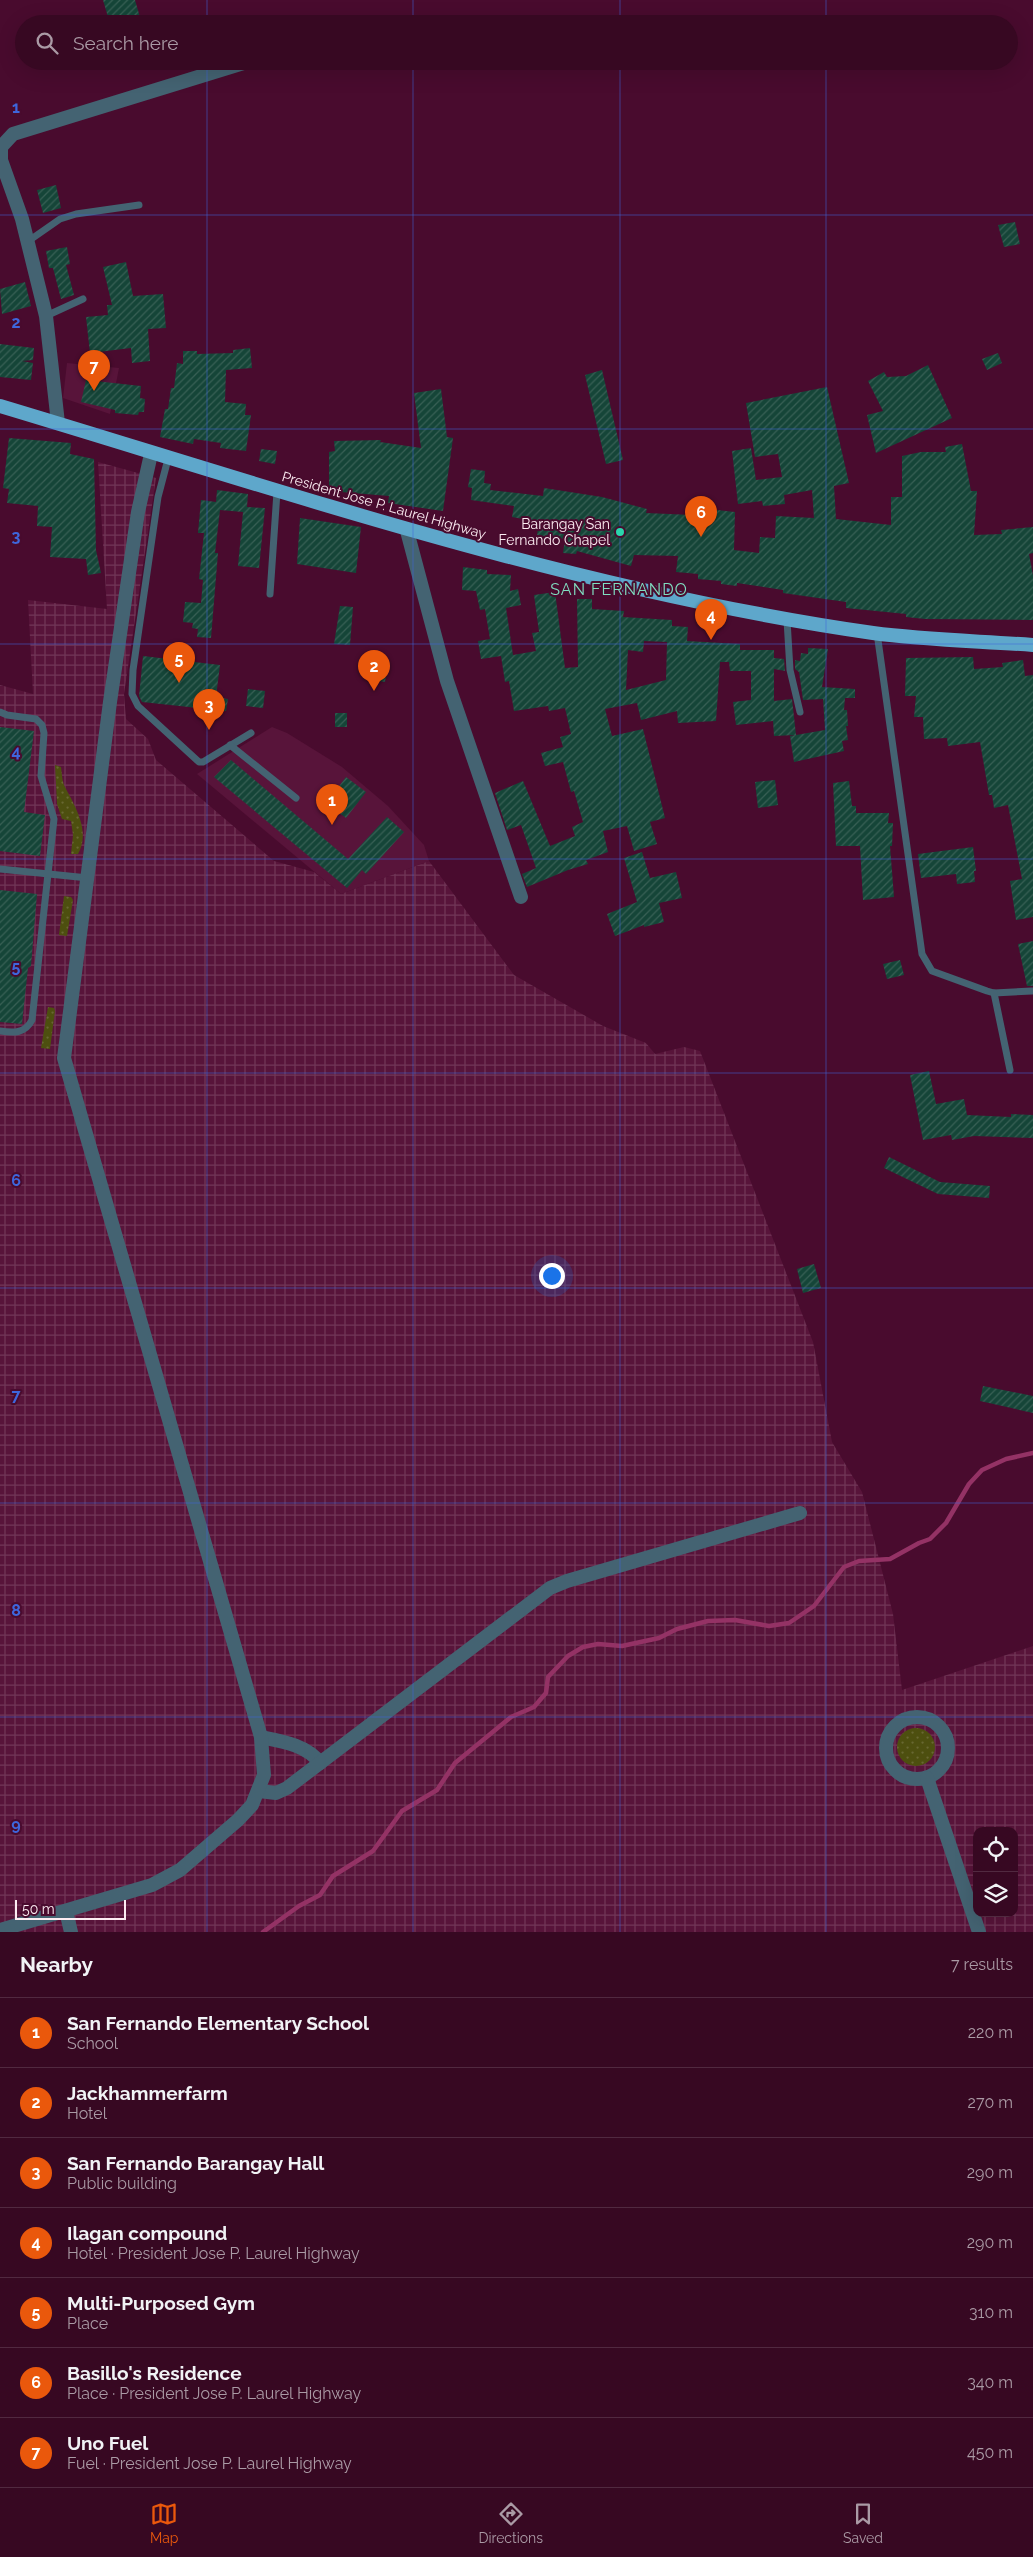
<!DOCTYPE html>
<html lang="en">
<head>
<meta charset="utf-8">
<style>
  body { margin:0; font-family:Raleway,sans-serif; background:#42162f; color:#f1f3f6 }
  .controls { position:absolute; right:15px; bottom:15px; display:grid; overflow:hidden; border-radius:10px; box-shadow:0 5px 20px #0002 }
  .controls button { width:45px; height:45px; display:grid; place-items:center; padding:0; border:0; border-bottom:1px solid #512940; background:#370822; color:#f1f3f6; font:25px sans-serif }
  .scale { position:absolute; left:15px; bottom:12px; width:111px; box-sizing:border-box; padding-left:5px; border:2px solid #fcecf2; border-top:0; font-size:14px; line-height:18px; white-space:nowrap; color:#fcecf2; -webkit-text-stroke:4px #490b2e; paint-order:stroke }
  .you { position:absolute; left:551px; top:1275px; width:18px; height:18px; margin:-12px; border:4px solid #fff; border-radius:50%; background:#1a73e8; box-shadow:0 0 0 8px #1a73e833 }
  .badge { display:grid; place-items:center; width:32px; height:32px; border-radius:50%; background:#ea580c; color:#fff; font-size:16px; font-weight:700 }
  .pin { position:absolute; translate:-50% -41px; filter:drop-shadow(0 1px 2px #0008) }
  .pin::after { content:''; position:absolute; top:26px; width:18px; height:15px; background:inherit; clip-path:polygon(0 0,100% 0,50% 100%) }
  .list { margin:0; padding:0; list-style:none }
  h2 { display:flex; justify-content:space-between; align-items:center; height:65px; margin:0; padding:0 20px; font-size:21px }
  h2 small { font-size:16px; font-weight:400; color:#aa9aa5 }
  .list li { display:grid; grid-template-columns:32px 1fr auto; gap:15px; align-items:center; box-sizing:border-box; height:70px; padding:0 20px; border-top:1px solid #512940 }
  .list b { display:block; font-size:19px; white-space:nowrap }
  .list p { margin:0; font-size:16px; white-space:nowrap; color:#aa9aa5 }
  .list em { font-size:16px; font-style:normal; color:#aa9aa5 }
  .icon { flex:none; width:28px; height:28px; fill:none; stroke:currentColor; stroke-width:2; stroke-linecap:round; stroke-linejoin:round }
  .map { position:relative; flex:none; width:1033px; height:1932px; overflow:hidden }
  .search { position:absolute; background:#370822; box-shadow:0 5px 20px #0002; left:15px; right:15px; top:15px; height:55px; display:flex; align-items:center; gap:12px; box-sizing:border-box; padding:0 18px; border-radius:28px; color:#aa9aa5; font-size:19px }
  .sheet { height:555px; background:#370822 }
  nav { display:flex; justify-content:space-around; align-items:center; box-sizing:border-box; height:70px; border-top:1px solid #512940; background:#370822; font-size:14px; color:#aa9aa5 }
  nav a { display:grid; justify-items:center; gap:2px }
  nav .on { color:#ea580c }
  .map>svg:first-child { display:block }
  .built { fill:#58143a }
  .industrial { fill:url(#industrial-grid); fill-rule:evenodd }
  .grass { fill:url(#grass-dots) }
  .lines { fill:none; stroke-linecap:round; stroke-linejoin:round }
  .stream { stroke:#943265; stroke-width:4.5 }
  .building { fill:url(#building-hatch); fill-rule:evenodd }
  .service { stroke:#446372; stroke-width:7 }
  .minor { stroke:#446372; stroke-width:14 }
  .trunk { stroke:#5ea7cb; stroke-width:14 }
  .grid { fill:none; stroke:#3e66dc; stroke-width:1; stroke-opacity:0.55 }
  .poi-dot { fill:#2bd5ac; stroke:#490b2e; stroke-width:2 }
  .labels { text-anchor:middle; stroke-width:4; stroke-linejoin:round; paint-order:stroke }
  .street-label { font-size:14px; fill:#fcecf2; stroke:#490b2e }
  .poi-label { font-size:14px; fill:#fcecf2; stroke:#490b2e; text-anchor:end }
  .quarter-label { font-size:16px; letter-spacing:1px; fill:#80dec1; stroke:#490b2e }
  .grid-label { font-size:16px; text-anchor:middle; font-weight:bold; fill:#3e66dc; stroke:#490b2e; stroke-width:4; stroke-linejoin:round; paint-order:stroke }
</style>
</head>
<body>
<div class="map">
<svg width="1033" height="1932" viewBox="0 0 1033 1932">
  <defs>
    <pattern id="industrial-grid" width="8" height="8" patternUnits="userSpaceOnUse" patternTransform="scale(1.25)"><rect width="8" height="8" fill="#58143a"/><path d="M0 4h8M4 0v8" fill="none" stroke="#713657"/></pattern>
    <pattern id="grass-dots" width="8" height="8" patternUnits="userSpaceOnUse" patternTransform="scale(1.25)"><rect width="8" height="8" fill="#4d4f0f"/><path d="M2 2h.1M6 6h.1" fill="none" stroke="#686832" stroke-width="1.8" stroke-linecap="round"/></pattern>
    <pattern id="building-hatch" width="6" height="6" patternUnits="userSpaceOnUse" patternTransform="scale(1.25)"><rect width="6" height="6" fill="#154538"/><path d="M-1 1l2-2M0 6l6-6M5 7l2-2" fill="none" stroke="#386055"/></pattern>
  </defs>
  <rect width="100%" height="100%" fill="#490b2e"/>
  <g class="built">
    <path d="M67,363l52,5 -9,46 -47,-16z"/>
    <path d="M272,727l15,6 55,34 46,39 36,39 5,16 -88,33 -144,-120z"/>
  </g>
  <path class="industrial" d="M98,462l58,16 -32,216 2,25 22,20 8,21 118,101 40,11 27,22 88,-33 85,114 89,51 43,17 9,11 29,-7 16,4 113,291 19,100 30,50 31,122 9,76 131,-44v286h-1033v-1247l33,9 -5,-94 79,9zM977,1831h37v82h-37z"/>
  <g class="grass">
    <path d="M55,765l6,2c1,7 1,14 4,20 10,19 26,45 13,67h-7l2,-19 -2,-14 -9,-2 -5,-15z"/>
    <path d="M64,896l7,1 2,3 -6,36 -8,-1z"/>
    <path d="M48,1007l6,1 1,3 -5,38 -9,-1z"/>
    <circle cx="916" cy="1747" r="19"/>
  </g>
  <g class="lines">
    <path class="stream" d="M263,1932l36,-26 21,-11 13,-19 40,-25 29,-40 35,-21 18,-27 56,-46 23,-10 12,-14 2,-16 20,-21 15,-9 15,-3 24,2 37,-8 18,-9 31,-8 27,-1 34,6 20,-3 25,-17 30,-39 15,-6 31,-2 29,-16 11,-4 16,-16 23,-39 13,-14 24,-11 27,-6"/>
  </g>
  <g class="building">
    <path d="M103,0h32l7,24h-32z"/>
    <path d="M56,185l5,23 -18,5 -6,-23z"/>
    <path d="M1015,222l5,22 -16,3 -6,-22z"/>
    <path d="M67,247l3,17 -4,1 8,30 -13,4 -8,-31h-4l-3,-17z"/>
    <path d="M126,262l7,34 30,-2 3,34 -18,1 2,32 -18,2 -1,-15 -41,5 -4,-36 22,-2 -1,-10h5l-9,-38z"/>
    <path d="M25,282l6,24 -29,8 -2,-25z"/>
    <path d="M0,344l34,4 -1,12 -11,1 11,2 -2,17 -31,-3z"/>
    <path d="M250,348l2,20 -26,2 -1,32 21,2 -1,11h6l-5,36 -26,-3 1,-5 -27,-4 -1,5 -33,-7 5,-28h3l3,-21h3l3,-25 6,1v-13h14v3l36,-1v-3z"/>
    <path d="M998,353l4,10 -15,7 -5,-11z"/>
    <path d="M928,365l24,53 -76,35 -9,-38 16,-4 -15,-30 16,-9 3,5 19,-1z"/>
    <path d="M602,370l21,90 -17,4 -21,-89z"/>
    <path d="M86,380l55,6 -1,12 5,1 -1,13h-5l-1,3 -23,-2v-3l-34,-8z"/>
    <path d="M827,387l22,96 -15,3 2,33 55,6v-28h11v-41l19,-4h25l-1,-5 17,-3 9,47h6l-3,44 28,-1 -1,-4 32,-3v26l-4,1 4,21v45l-108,-1 -19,-2v-3l-60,-6v-6l-63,-9v-3l-46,-7v3l-16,-2v-3l-23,-2v-5l-22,-2 2,-16 -44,-1 -3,11 -54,-15 -1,3 -13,-1 2,-14 -28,-4 2,-13 -27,-5 2,-11 -43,-6 1,-12 -4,-1 3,-18 14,2 -1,12 7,1 -1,6 53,6 1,-8 58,9 45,12 -1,4 70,3 1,-6 18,2 -1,38 25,3 1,-16 15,1 1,-22 38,2 -2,-28 -28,5 1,9 -22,2 -1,-5 -24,3 -6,-53 19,-3 5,32 26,-3 -4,-23 -23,3 -9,-54z"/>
    <path d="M441,389l6,48 6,1 -10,73 -55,-8 1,-7 -60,-5v-39l6,-1 -1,-10 47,-1 -1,2 41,6 -7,-55z"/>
    <path d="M9,438l62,5 -1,11 24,5 2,91 5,23 -13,2 -2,-16 -36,-2 2,-30 -15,-1 1,-20 -31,-3 2,-14 -6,-1z"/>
    <path d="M261,449l16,2 -2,13 -16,-3z"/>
    <path d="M217,490l31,4 -1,13 18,1 -6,60 -21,-2 5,-54 -23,-2 -5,43h3l-7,85 -14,-1 1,-8 -6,-1 1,-5 -10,-1 2,-20 16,1 2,-23 -4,-1 5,-46h-6l3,-33 15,2z"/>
    <path d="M300,518l61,9 -5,46 -59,-9z"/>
    <path d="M463,567l24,3v4l24,1 -1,16 8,-2 3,16 -15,3 7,47 23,-4 -4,-18 7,-1 -5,-37 21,-3 10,76 13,-1 -1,-68h15v10l32,2 -1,6 49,3v6l16,1 -1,14 53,3v6h34v8l10,1 1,12 -11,-2v32l18,-2 4,36 -22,1 -1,-15 -37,4 -3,-23 18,-2v-29h-21l-1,-9h-9l-4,59 -38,2 -1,-12 -36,9 -4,-17 -32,6 7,27 31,-7 22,89 -15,4 7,22 -23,7 -7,-25 -24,5 5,21 -22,8 2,4 -20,6 -41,17 -5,-13 14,-6 -15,-43 -14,5 -12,-37 28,-12 27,65 25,-10 -3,-9 11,-5 -9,-31 -3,1 -8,-30 -18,4 -4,-13 22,-6 -3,-10 11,-3 -6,-26 -16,3 -1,-5 -34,5 -5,-30 -4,1 -4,-26 -20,3 -3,-18 12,-2 -5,-30 -5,1 -4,-19 -14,-1zM644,641l23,1 -1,38 -40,10 2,-40 15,2z"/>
    <path d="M340,606l13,1 -3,38 -16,-1z"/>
    <path d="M808,648l20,1 -6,38 33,2v9h-10l-1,12h3l1,16h-2l2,14 -6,1 2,10 -50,11 -4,-26 35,-6 -2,-31 -20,1 -4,-28 -4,-3v-9l5,1 1,-8 7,1z"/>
    <path d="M143,656l77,9 -4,32 12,2 -2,12 -84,-9 -3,-6z"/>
    <path d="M973,657l1,12 29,-2 -1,-4 21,-3 2,16 8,-1v242l-17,3 -6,-39 12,-2 -14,-74 -14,3 -2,-13h-3l-9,-53 -32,4 -1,-8 -23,1 -1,-22h-9l2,-21h-11l1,-38z"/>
    <path d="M374,667l13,1 -2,14 -13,-2z"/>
    <path d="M248,689l17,2 -2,17 -17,-2z"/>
    <rect x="335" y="713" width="12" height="14"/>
    <path d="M0,727l34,4 -10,81 21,3 -5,41 -40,-5z"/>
    <path d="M231,760l117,99 39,-42 17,15 -38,42 -4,-4 -15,18 -133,-111z"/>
    <path d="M346,777l20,15 -20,26 -20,-15z"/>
    <path d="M775,780l3,25 -20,3 -3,-26z"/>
    <path d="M849,781l3,25h4v7h33l-1,10h5l-1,23h-2l4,51 -31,3 -3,-54h-24l-3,-63z"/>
    <path d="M973,847l3,24h-2l1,11 -18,2 -1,-10 -35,4 -3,-24z"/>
    <path d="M642,852l8,26 26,-6 6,26 -23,5 5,19 -20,5v-2l-29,11 -8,-22 30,-12 -13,-44z"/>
    <path d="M0,890l37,4 -6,72 -3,2 -6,56 -22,-2z"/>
    <path d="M1033,941v45h-6l-9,-42z"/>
    <path d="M900,960l4,15 -17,4 -4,-15z"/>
    <path d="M929,1071l7,33 28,-5 3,16 44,2v-3l22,1v23l-59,-2 -22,4 -1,-5 -28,5 -13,-65z"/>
    <path d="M889,1157l51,25 50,4 -1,12 -51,-4 -54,-26z"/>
    <path d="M814,1264l7,24 -18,5 -6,-24z"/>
    <path d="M983,1386l50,10v17l-53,-12z"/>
  </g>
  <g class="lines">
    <g class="service">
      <path d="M27,242l33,-23 16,-5 63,-9"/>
      <path d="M46,316l37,-17"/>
      <path d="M168,459l-10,38 -25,173 -1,24 6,12 61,56h4l48,-29"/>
      <path d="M270,594l7,-102"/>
      <path d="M787,620l3,50 10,42"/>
      <path d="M877,633l45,321 10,17 55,20 7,2 38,-2"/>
      <path d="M0,712l7,3 29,4 6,6 2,8 -3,43 13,43 -22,201c-7,14 -19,13 -32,11"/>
      <path d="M230,745l66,53"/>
      <path d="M0,869l88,9"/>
      <path d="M994,993l16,77"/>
    </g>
    <g class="minor">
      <path d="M58,423l-12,-107 -24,-97 -21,-59v-13l12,-13 237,-73"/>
      <path d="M407,531l40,150 74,216"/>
      <circle cx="917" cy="1748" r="31"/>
      <path d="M261,1737c20,4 46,8 59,26"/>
      <path d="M927,1778l52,154"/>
      <path d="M259,1791l17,2 11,-5 263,-200 17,-7 233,-68"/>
      <path d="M66,1911l5,21"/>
      <path d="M0,1930l152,-45 28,-15 58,-50 14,-15 12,-30 -3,-38 -197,-679 46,-356 28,-190 13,-58"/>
    </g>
    <path class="trunk" d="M0,406c290,87 572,184 873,227 53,7 107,8 160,12"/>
  </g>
  <path class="grid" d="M207,0v24M413,0v24M620,0v24M826,0v24M207,61v1871M413,61v1871M620,61v1871M826,61v1871M0,215h1033M0,429h1033M0,644h1033M0,859h1033M0,1073h1033M0,1288h1033M0,1503h1033M0,1717h1033"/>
  <circle class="poi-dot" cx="620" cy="532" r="5"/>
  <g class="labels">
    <g class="street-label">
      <text transform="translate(384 505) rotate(16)" y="5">President Jose P. Laurel Highway</text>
    </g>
    <g class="poi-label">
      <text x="610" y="529">Barangay San<tspan x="610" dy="16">Fernando Chapel</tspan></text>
    </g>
    <g class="quarter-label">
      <text x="619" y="595">SAN FERNANDO</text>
    </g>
  </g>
  <g class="grid-label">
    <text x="16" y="113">1</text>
    <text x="16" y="328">2</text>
    <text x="16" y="542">3</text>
    <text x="16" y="757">4</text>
    <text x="16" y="972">5</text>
    <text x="16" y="1186">6</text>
    <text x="16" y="1401">7</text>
    <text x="16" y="1616">8</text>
    <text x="16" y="1830">9</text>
  </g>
</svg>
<div class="controls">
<button><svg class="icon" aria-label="locate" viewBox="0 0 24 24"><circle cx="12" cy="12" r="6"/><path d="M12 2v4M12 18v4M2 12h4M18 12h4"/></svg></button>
<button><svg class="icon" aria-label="layers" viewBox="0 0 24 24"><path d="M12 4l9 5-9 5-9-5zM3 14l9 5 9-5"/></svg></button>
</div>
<div class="scale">50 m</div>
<div class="you"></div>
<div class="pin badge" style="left:332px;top:825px">1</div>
<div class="pin badge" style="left:374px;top:691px">2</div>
<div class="pin badge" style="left:209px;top:730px">3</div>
<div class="pin badge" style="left:711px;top:640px">4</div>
<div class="pin badge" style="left:179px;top:683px">5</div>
<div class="pin badge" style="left:701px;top:537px">6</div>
<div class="pin badge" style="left:94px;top:391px">7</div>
<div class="search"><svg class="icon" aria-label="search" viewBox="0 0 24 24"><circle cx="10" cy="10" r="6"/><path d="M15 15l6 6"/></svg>Search here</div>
</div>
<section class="sheet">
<h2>Nearby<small>7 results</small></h2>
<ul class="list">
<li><span class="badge">1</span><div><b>San Fernando Elementary School</b><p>School</p></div><em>220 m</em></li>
<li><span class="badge">2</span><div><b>Jackhammerfarm</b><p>Hotel</p></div><em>270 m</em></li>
<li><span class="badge">3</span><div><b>San Fernando Barangay Hall</b><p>Public building</p></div><em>290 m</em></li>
<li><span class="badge">4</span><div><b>Ilagan compound</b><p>Hotel · President Jose P. Laurel Highway</p></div><em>290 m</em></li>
<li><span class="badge">5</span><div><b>Multi-Purposed Gym</b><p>Place</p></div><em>310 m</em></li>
<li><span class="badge">6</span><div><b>Basillo's Residence</b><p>Place · President Jose P. Laurel Highway</p></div><em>340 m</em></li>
<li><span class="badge">7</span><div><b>Uno Fuel</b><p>Fuel · President Jose P. Laurel Highway</p></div><em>450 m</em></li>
</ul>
</section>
<nav>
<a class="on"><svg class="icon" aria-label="map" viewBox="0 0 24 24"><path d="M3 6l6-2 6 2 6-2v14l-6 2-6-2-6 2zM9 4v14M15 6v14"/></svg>Map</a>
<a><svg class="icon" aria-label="directions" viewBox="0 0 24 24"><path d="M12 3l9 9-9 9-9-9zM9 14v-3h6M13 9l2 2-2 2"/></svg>Directions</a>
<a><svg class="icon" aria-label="saved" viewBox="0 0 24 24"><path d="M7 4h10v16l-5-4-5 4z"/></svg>Saved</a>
</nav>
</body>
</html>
